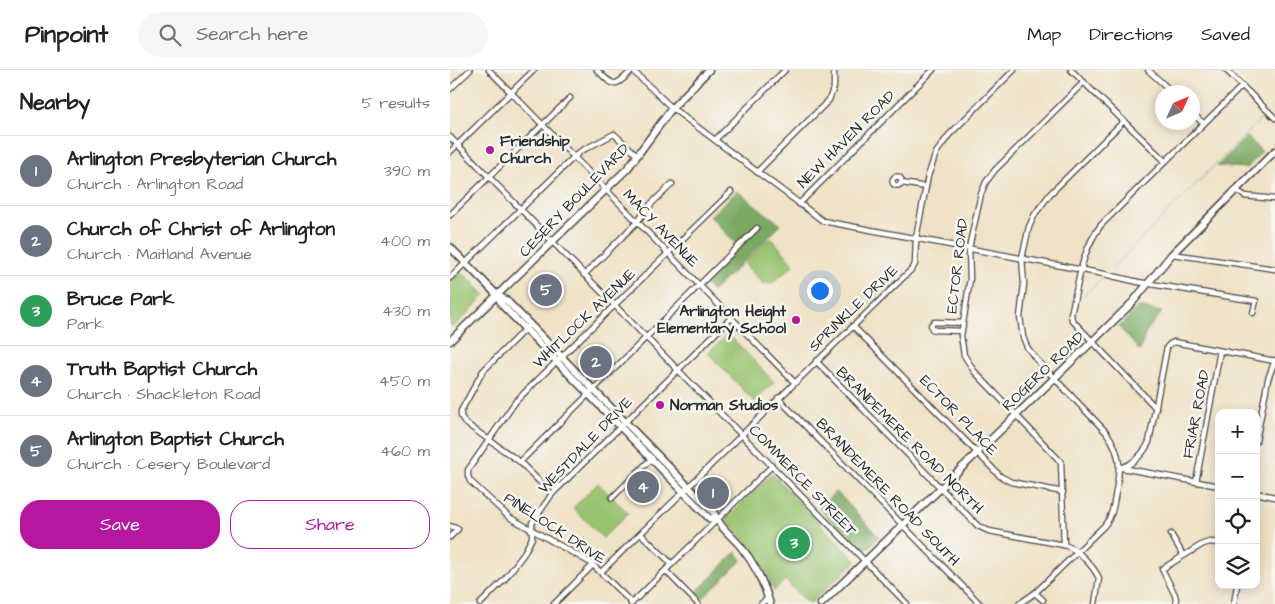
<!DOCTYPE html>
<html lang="en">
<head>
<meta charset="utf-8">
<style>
  body { margin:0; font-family:"Architects Daughter",sans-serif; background:#f6f6f6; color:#202124 }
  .controls { position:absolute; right:15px; bottom:15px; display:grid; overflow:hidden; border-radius:10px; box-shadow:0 2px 12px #0003 }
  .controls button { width:45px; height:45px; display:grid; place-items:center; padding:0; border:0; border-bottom:1px solid #e0e0e0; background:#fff; color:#202124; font:25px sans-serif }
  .compass { position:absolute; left:705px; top:15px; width:45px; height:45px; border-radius:50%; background:#fff; box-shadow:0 2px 12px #0003; rotate:46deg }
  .you { position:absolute; left:369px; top:220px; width:18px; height:18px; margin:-12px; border:4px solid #fff; border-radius:50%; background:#1a73e8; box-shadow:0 0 0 8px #1a73e833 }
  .badge { display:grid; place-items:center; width:32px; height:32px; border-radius:50%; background:#b5179e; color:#fff; font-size:16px; font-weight:700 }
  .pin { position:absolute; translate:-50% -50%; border:2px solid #fff; box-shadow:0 1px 5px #0006 }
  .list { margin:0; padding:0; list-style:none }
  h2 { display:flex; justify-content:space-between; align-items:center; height:65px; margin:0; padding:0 20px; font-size:21px }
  h2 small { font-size:16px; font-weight:400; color:#757577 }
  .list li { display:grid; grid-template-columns:32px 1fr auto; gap:15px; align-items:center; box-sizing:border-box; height:70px; padding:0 20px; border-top:1px solid #e0e0e0 }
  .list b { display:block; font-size:19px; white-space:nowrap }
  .list p { margin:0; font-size:16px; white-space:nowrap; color:#757577 }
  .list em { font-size:16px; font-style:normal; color:#757577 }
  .actions { display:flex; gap:10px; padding:15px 20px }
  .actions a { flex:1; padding:11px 0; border:1px solid #b5179e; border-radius:20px; text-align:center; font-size:18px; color:#b5179e }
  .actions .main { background:#b5179e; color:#fff }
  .icon { flex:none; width:28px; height:28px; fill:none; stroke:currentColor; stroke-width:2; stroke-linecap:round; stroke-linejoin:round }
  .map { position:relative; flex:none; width:825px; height:534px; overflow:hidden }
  header { display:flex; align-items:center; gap:30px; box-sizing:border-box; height:70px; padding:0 25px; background:#fff; border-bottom:1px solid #e0e0e0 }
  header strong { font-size:24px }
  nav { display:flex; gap:28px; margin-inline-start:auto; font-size:18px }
  .search { width:350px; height:45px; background:#f6f6f6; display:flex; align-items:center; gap:12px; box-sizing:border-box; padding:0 18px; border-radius:28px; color:#757577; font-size:19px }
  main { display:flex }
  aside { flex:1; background:#fff }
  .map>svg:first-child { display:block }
  .green { fill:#99c370; stroke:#62774e }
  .forest { fill:#7aa962; stroke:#526a46 }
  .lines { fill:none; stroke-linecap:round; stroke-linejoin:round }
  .stream { stroke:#3fabbe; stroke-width:1 }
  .street-casing { stroke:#494642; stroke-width:7 }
  .secondary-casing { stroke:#494642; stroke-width:9 }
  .street { stroke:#fff; stroke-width:4.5 }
  .secondary { stroke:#fff; stroke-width:6 }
  .poi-dot { fill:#b5179e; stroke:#f6f6f2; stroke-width:2 }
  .labels { text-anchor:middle; stroke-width:5; stroke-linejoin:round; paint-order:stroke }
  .street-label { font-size:15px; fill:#2b2b2b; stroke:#f6f6f2 }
  .poi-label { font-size:15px; font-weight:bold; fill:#2b2b2b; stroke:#f6f6f2; text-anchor:start }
</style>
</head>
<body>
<header>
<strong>Pinpoint</strong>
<div class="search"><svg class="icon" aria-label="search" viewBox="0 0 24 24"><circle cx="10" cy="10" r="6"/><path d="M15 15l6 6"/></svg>Search here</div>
<nav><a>Map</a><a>Directions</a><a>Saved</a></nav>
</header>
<main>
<aside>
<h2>Nearby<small>5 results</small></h2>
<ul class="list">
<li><span class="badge" style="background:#6b7280">1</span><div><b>Arlington Presbyterian Church</b><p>Church · Arlington Road</p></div><em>390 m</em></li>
<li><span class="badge" style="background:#6b7280">2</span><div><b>Church of Christ of Arlington</b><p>Church · Maitland Avenue</p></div><em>400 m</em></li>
<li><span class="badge" style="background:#2e9e5b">3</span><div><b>Bruce Park</b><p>Park</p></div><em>430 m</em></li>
<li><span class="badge" style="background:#6b7280">4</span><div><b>Truth Baptist Church</b><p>Church · Shackleton Road</p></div><em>450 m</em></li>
<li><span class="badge" style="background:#6b7280">5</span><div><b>Arlington Baptist Church</b><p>Church · Cesery Boulevard</p></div><em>460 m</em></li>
</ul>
<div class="actions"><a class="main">Save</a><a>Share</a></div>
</aside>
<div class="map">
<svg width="825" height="534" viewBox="0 0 825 534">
  <rect width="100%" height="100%" fill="#f6f6f2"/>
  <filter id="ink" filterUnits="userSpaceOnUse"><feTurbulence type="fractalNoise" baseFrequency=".02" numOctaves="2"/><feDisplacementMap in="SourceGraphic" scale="10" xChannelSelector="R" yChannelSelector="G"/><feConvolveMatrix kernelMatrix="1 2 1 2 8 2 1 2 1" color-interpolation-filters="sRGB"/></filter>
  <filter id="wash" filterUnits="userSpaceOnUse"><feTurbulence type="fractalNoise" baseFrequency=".0096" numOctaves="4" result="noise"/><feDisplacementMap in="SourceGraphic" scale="20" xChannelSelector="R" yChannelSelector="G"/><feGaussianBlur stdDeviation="1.12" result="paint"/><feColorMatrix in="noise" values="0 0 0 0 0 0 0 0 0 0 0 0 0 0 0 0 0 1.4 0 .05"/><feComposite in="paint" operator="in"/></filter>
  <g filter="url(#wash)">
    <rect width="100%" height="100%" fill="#f0e2c6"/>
    <g class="green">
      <path d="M319,169h3l22,25 -22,19h-10l-18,-20z"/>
      <path d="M11,201l24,24 -31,32 -4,-3v-42z"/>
      <path d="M278,264l46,48 -20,19 -46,-48z"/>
      <path d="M322,404l84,87 -47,43 -24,-24 -11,11c-9,-29 -27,-50 -48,-72z"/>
      <path d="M148,413l30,30 -25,25 -30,-30z"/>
    </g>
    <g class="forest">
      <path d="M797,66l15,16 -16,16 -29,-2z"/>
      <path d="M287,121l44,34 -69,67 -7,-8 34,-37 -29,-31z"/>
      <path d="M688,237l24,5 -16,20 -6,19 -21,-24z"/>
      <path d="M386,421l43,46 -11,11 -11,-1 -38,-39z"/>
      <path d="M286,482l6,8 -41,40 -6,-7z"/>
    </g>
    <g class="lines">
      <g class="stream">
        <path d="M822,40l3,-4"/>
        <path d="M662,198l152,-152"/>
        <path d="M633,226l18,-17"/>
        <path d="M402,248l32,-31"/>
      </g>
    </g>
  </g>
  <g filter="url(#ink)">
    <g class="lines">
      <g class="street-casing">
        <g id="street">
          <path d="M39,0l305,312"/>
          <path d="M147,0c17,17 18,18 35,0"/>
          <path d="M182,0l40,38 151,113 281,53 34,8 118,19 -3,12"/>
          <path d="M621,0l94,91"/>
          <path d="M698,0l24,22"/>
          <path d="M776,0l49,48"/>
          <path d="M0,19l20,-19"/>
          <path d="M742,43l11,10"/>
          <path d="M0,67l457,467"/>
          <path d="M265,70l70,-70"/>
          <path d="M0,82l84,-82"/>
          <path d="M307,102l72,-72 5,-13v-17"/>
          <circle cx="447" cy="111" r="4.5"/>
          <path d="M452,113l24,4"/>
          <path d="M786,120l9,6 30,3"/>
          <path d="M349,134l134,-134"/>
          <path d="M0,145l120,-117"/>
          <path d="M722,184l103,15"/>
          <path d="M134,205l53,-53 15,-19 20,-19"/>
          <path d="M0,208l124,-121 7,-6 33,-17 23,21"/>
          <path d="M403,256l147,150 11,6 52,10"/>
          <path d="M77,257l-44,44 -22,40v5l3,6 56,40 32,32"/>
          <path d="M511,261l-26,-1 -3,-1 -1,-4 3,-3 28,1"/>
          <path d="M366,291l162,165 11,5 75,14c14,4 29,21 35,33l-4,26"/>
          <path d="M328,328l202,206"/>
          <path d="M706,338l-84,-88 -1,-6c8,-32 10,-63 30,-89l141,-139"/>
          <path d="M806,371l12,-62 7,-19"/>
          <path d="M70,392l237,-234"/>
          <path d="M670,398c13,-3 24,-15 29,-26l18,-95 3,-3 4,-2 101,19"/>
          <path d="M672,398l97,18"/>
          <path d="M746,412l24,-131"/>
          <path d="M806,423l19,4"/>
          <path d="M162,428l40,-40"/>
          <path d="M0,456l8,3 -8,8"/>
          <path d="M191,464l31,30"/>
          <path d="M721,464l12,21"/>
          <path d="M614,475l-3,-83 -87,-91 -10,-16 -3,-19 9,-57 -1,-31 12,-54 5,-12 9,-12 89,-88"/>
          <path d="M216,501l32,33"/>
          <path d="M151,502l312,-304 2,-4 1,-26 12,-62 8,-23 13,-18 65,-65"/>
          <path d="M585,523l8,7"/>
          <path d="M182,533l-41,-40 -82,-46 -39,-36 -2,-5v-6l48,-69 215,-209"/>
          <path d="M30,534l24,-24 19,-25 9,-17v-15l20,-29 179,-176"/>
          <path d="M104,534l39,-39"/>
          <path d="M181,534l141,-138"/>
          <path d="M311,534l7,-6"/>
          <path d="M569,534l16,-11 69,-67c8,-9 9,-18 11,-29 5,-27 8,-42 -9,-65l-70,-73 -9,-12 -4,-10 -3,-20 4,-33 -2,-26 7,-31 6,-13 15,-20 74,-73"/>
          <path d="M727,534l-2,-9 -13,-26 41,-25 7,-2 9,1"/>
          <path d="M784,534l3,-19"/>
        </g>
      </g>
      <g class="secondary-casing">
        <g id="secondary">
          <path d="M0,177l48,49 8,4 208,213c5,14 18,23 27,34 14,17 23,36 29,57"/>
          <path d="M48,226l4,9 207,213 8,2"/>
          <path d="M0,271l178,-173 44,-60 37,-38"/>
          <path d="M371,534l311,-301 40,-49 103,-103"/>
        </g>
      </g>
      <use href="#street" class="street"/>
      <use href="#secondary" class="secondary"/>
    </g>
  </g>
  <g class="poi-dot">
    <circle cx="40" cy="80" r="5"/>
    <circle cx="346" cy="250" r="5"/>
    <circle cx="210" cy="335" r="5"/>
  </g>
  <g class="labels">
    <g class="street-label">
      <text transform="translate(396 69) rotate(-45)" y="5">NEW HAVEN ROAD</text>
      <text transform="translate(124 130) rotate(-46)" y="5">CESERY BOULEVARD</text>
      <text transform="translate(211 158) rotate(46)" y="5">MACY AVENUE</text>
      <text transform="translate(507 196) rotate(-83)" y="5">ECTOR ROAD</text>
      <text transform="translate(403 238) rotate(-44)" y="5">SPRINKLE DRIVE</text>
      <text transform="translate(134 248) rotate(-44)" y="5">WHITLOCK AVENUE</text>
      <text transform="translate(593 301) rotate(-44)" y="5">ROGERO ROAD</text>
      <text transform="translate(746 344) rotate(-79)" y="5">FRIAR ROAD</text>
      <text transform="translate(509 345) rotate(46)" y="5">ECTOR PLACE</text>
      <text transform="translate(460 370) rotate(45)" y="5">BRANDEMERE ROAD NORTH</text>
      <text transform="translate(135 375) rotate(-46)" y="5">WESTDALE DRIVE</text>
      <text transform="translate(353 410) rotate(46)" y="5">COMMERCE STREET</text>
      <text transform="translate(438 422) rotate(46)" y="5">BRANDEMERE ROAD SOUTH</text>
      <text transform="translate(105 458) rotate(33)" y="5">PINELOCK DRIVE</text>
    </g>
    <g class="poi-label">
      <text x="50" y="76">Friendship<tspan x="50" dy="17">Church</tspan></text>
      <text x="336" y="246" text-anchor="end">Arlington Height<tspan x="336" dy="17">Elementary School</tspan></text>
      <text x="220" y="340">Norman Studios</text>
    </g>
  </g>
</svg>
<div class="controls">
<button>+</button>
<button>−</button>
<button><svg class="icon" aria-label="locate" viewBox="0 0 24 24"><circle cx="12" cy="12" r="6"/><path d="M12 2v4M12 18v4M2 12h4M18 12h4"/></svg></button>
<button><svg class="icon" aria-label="layers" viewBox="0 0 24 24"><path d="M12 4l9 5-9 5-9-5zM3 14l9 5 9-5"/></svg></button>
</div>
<svg class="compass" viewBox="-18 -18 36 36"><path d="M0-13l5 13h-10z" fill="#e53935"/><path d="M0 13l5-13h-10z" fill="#757577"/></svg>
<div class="you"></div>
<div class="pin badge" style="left:263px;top:423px;background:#6b7280">1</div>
<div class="pin badge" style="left:146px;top:292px;background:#6b7280">2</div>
<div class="pin badge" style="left:344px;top:473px;background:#2e9e5b">3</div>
<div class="pin badge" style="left:193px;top:417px;background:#6b7280">4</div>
<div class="pin badge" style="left:96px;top:220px;background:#6b7280">5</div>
</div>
</main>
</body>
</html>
